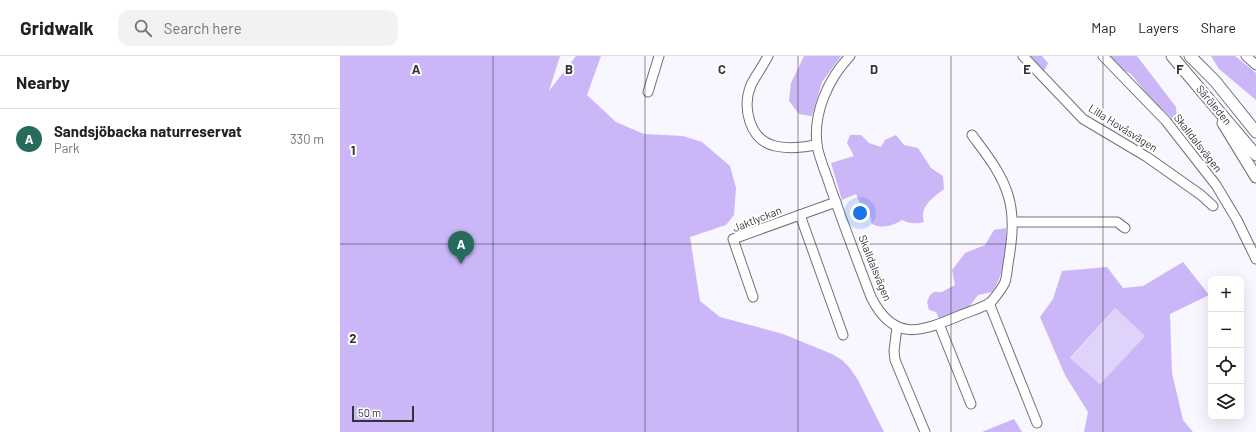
<!DOCTYPE html>
<html lang="en">
<head>
<meta charset="utf-8">
<style>
  body { margin:0; font-family:Barlow,sans-serif; background:#f2f2f2; color:#202124 }
  .controls { position:absolute; right:12px; bottom:12px; display:grid; overflow:hidden; border-radius:8px; box-shadow:0 4px 16px #0002 }
  .controls button { width:36px; height:36px; display:grid; place-items:center; padding:0; border:0; border-bottom:1px solid #e0e0e0; background:#fff; color:#202124; font:20px sans-serif }
  .scale { position:absolute; left:12px; bottom:10px; width:62px; box-sizing:border-box; padding-left:4px; border:2px solid #343337; border-top:0; font-size:11px; line-height:14px; white-space:nowrap; color:#343337; -webkit-text-stroke:3px #fff; paint-order:stroke }
  .you { position:absolute; left:520px; top:157px; width:14px; height:14px; margin:-10px; border:3px solid #fff; border-radius:50%; background:#1a73e8; box-shadow:0 0 0 6px #1a73e833 }
  .badge { display:grid; place-items:center; width:26px; height:26px; border-radius:50%; background:#276b5c; color:#fff; font-size:13px; font-weight:700 }
  .pin { position:absolute; translate:-50% -33px; filter:drop-shadow(0 1px 2px #0008) }
  .pin::after { content:''; position:absolute; top:21px; width:14px; height:12px; background:inherit; clip-path:polygon(0 0,100% 0,50% 100%) }
  .list { margin:0; padding:0; list-style:none }
  h2 { display:flex; justify-content:space-between; align-items:center; height:52px; margin:0; padding:0 16px; font-size:17px }
  h2 small { font-size:13px; font-weight:400; color:#757577 }
  .list li { display:grid; grid-template-columns:26px 1fr auto; gap:12px; align-items:center; box-sizing:border-box; height:60px; padding:0 16px; border-top:1px solid #e0e0e0 }
  .list b { display:block; font-size:15px; white-space:nowrap }
  .list p { margin:0; font-size:13px; white-space:nowrap; color:#757577 }
  .list em { font-size:13px; font-style:normal; color:#757577 }
  .icon { flex:none; width:22px; height:22px; fill:none; stroke:currentColor; stroke-width:2; stroke-linecap:round; stroke-linejoin:round }
  .map { position:relative; flex:none; width:916px; height:376px; overflow:hidden }
  header { display:flex; align-items:center; gap:24px; box-sizing:border-box; height:56px; padding:0 20px; background:#fff; border-bottom:1px solid #e0e0e0 }
  header strong { font-size:19px }
  nav { display:flex; gap:22px; margin-inline-start:auto; font-size:14px }
  .search { width:280px; height:36px; background:#f2f2f2; display:flex; align-items:center; gap:10px; box-sizing:border-box; padding:0 14px; border-radius:12px; color:#757577; font-size:15px }
  main { display:flex }
  aside { flex:1; background:#fff }
  .map>svg:first-child { display:block }
  .green { fill:#dfd3fb }
  .forest { fill:#cbb6f8; fill-rule:evenodd }
  .lines { fill:none; stroke-linecap:round; stroke-linejoin:round }
  .minor-casing { stroke:#727078; stroke-width:11 }
  .major-casing { stroke:#727078; stroke-width:13 }
  .minor { stroke:#fff; stroke-width:9 }
  .major { stroke:#fff; stroke-width:11 }
  .grid { fill:none; stroke:#343337; stroke-width:1; stroke-opacity:0.55 }
  .labels { text-anchor:middle; stroke-width:4; stroke-linejoin:round; paint-order:stroke }
  .street-label { font-size:11px; fill:#343337; stroke:#fff }
  .grid-label { font-size:13px; text-anchor:middle; font-weight:bold; fill:#343337; stroke:#fff; stroke-width:4; stroke-linejoin:round; paint-order:stroke }
</style>
</head>
<body>
<header>
<strong>Gridwalk</strong>
<div class="search"><svg class="icon" aria-label="search" viewBox="0 0 24 24"><circle cx="10" cy="10" r="6"/><path d="M15 15l6 6"/></svg>Search here</div>
<nav><a>Map</a><a>Layers</a><a>Share</a></nav>
</header>
<main>
<aside>
<h2>Nearby<small></small></h2>
<ul class="list">
<li><span class="badge">A</span><div><b>Sandsjöbacka naturreservat</b><p>Park</p></div><em>330 m</em></li>
</ul>
</aside>
<div class="map">
<svg width="916" height="376" viewBox="0 0 916 376">
  <rect width="100%" height="100%" fill="#f8f6fe"/>
  <path class="green" d="M775,252l30,28 -45,48 -30,-25z"/>
  <g class="forest">
    <path d="M0,0h220l-11,35 27,-35h25l-14,39 29,27 28,12 39,2 19,6 28,24 6,22 -2,27 -8,10 -36,12 10,64 20,16 63,17 49,20 10,6 7,7 9,13 26,52h-544z"/>
    <path d="M464,0h37l-19,26 -10,34 -13,-2 -10,-13 2,-18z"/>
    <path d="M689,0h13l6,7 -4,8z"/>
    <path d="M768,0h29l39,51 1,16 -26,-24 -20,-25 -9,-5z"/>
    <path d="M871,0h24l21,17v27l-37,-31z"/>
    <path d="M510,79h11l8,8 12,4 4,-7 11,-5 8,10 14,3 13,20 12,8 1,13c-10,8 -25,17 -20,33 -8,2 -14,2 -22,-2 -10,6 -19,9 -30,4l-3,-12 -7,-4 -6,-14 -14,6 -11,-37 23,-7 -7,-13z"/>
    <path d="M666,172c1,22 -1,45 -14,64l-14,3 -9,12 -29,14 -4,-9 -7,-2 -2,-8 3,-7 4,-3h8l13,-7 -3,-15 13,-17 20,-8 9,-15z"/>
    <path d="M843,206l26,33 -39,19 2,59 11,47 10,12h-109l4,-20 -23,-37 -25,-58 13,-18 9,-28 45,-4 16,21 20,-2zM775,252l30,28 -45,48 -30,-26z"/>
    <path d="M674,363l8,13h-40z"/>
  </g>
  <g class="lines">
    <g class="minor-casing">
      <g id="minor">
        <path d="M428,0c-5,10 -12,19 -17,29 -9,22 -2,55 24,61 9,2 18,2 27,1 5,0 10,-2 15,-2"/>
        <path d="M510,0c-22,23 -37,57 -33,89 2,13 9,28 13,41 13,37 27,74 41,111 23,46 50,35 90,18 7,-3 24,-8 30,-13 5,-6 11,-13 14,-20 2,-6 2,-12 3,-18 4,-23 7,-47 0,-69 -7,-23 -22,-41 -36,-60"/>
        <path d="M683,0l60,63 64,38 54,38 12,11"/>
        <path d="M763,0l63,65 50,64 21,35 19,39"/>
        <path d="M906,0l10,9"/>
        <path d="M308,36l11,-36"/>
        <path d="M460,159l43,120"/>
        <path d="M673,166h104l8,6"/>
        <path d="M413,241l-20,-58 103,-37"/>
        <path d="M649,247l48,120"/>
        <path d="M599,268l32,80"/>
        <path d="M557,271l-3,24 1,9 30,72"/>
      </g>
    </g>
    <g class="major-casing">
      <g id="major">
        <path d="M832,0l84,99"/>
        <path d="M850,0l25,25 41,51"/>
        <path d="M883,67l33,54"/>
      </g>
    </g>
    <use href="#minor" class="minor"/>
    <use href="#major" class="major"/>
  </g>
  <path class="grid" d="M153,0v376M305,0v376M458,0v376M611,0v376M763,0v376M0,188h916"/>
  <g class="labels">
    <g class="street-label">
      <text transform="translate(874 49) rotate(50)" y="4">Säröleden</text>
      <text transform="translate(783 72) rotate(32)" y="4">Lilla Hovåsvägen</text>
      <text transform="translate(858 87) rotate(52)" y="4">Skalldalsvägen</text>
      <text transform="translate(417 163) rotate(-22)" y="4">Jaktlyckan</text>
      <text transform="translate(535 212) rotate(68)" y="4">Skalldalsvägen</text>
    </g>
  </g>
  <g class="grid-label">
    <text x="76" y="18">A</text>
    <text x="229" y="18">B</text>
    <text x="382" y="18">C</text>
    <text x="534" y="18">D</text>
    <text x="687" y="18">E</text>
    <text x="840" y="18">F</text>
    <text x="13" y="99">1</text>
    <text x="13" y="287">2</text>
  </g>
</svg>
<div class="controls">
<button>+</button>
<button>−</button>
<button><svg class="icon" aria-label="locate" viewBox="0 0 24 24"><circle cx="12" cy="12" r="6"/><path d="M12 2v4M12 18v4M2 12h4M18 12h4"/></svg></button>
<button><svg class="icon" aria-label="layers" viewBox="0 0 24 24"><path d="M12 4l9 5-9 5-9-5zM3 14l9 5 9-5"/></svg></button>
</div>
<div class="scale">50 m</div>
<div class="you"></div>
<div class="pin badge" style="left:121px;top:208px">A</div>
</div>
</main>
</body>
</html>
